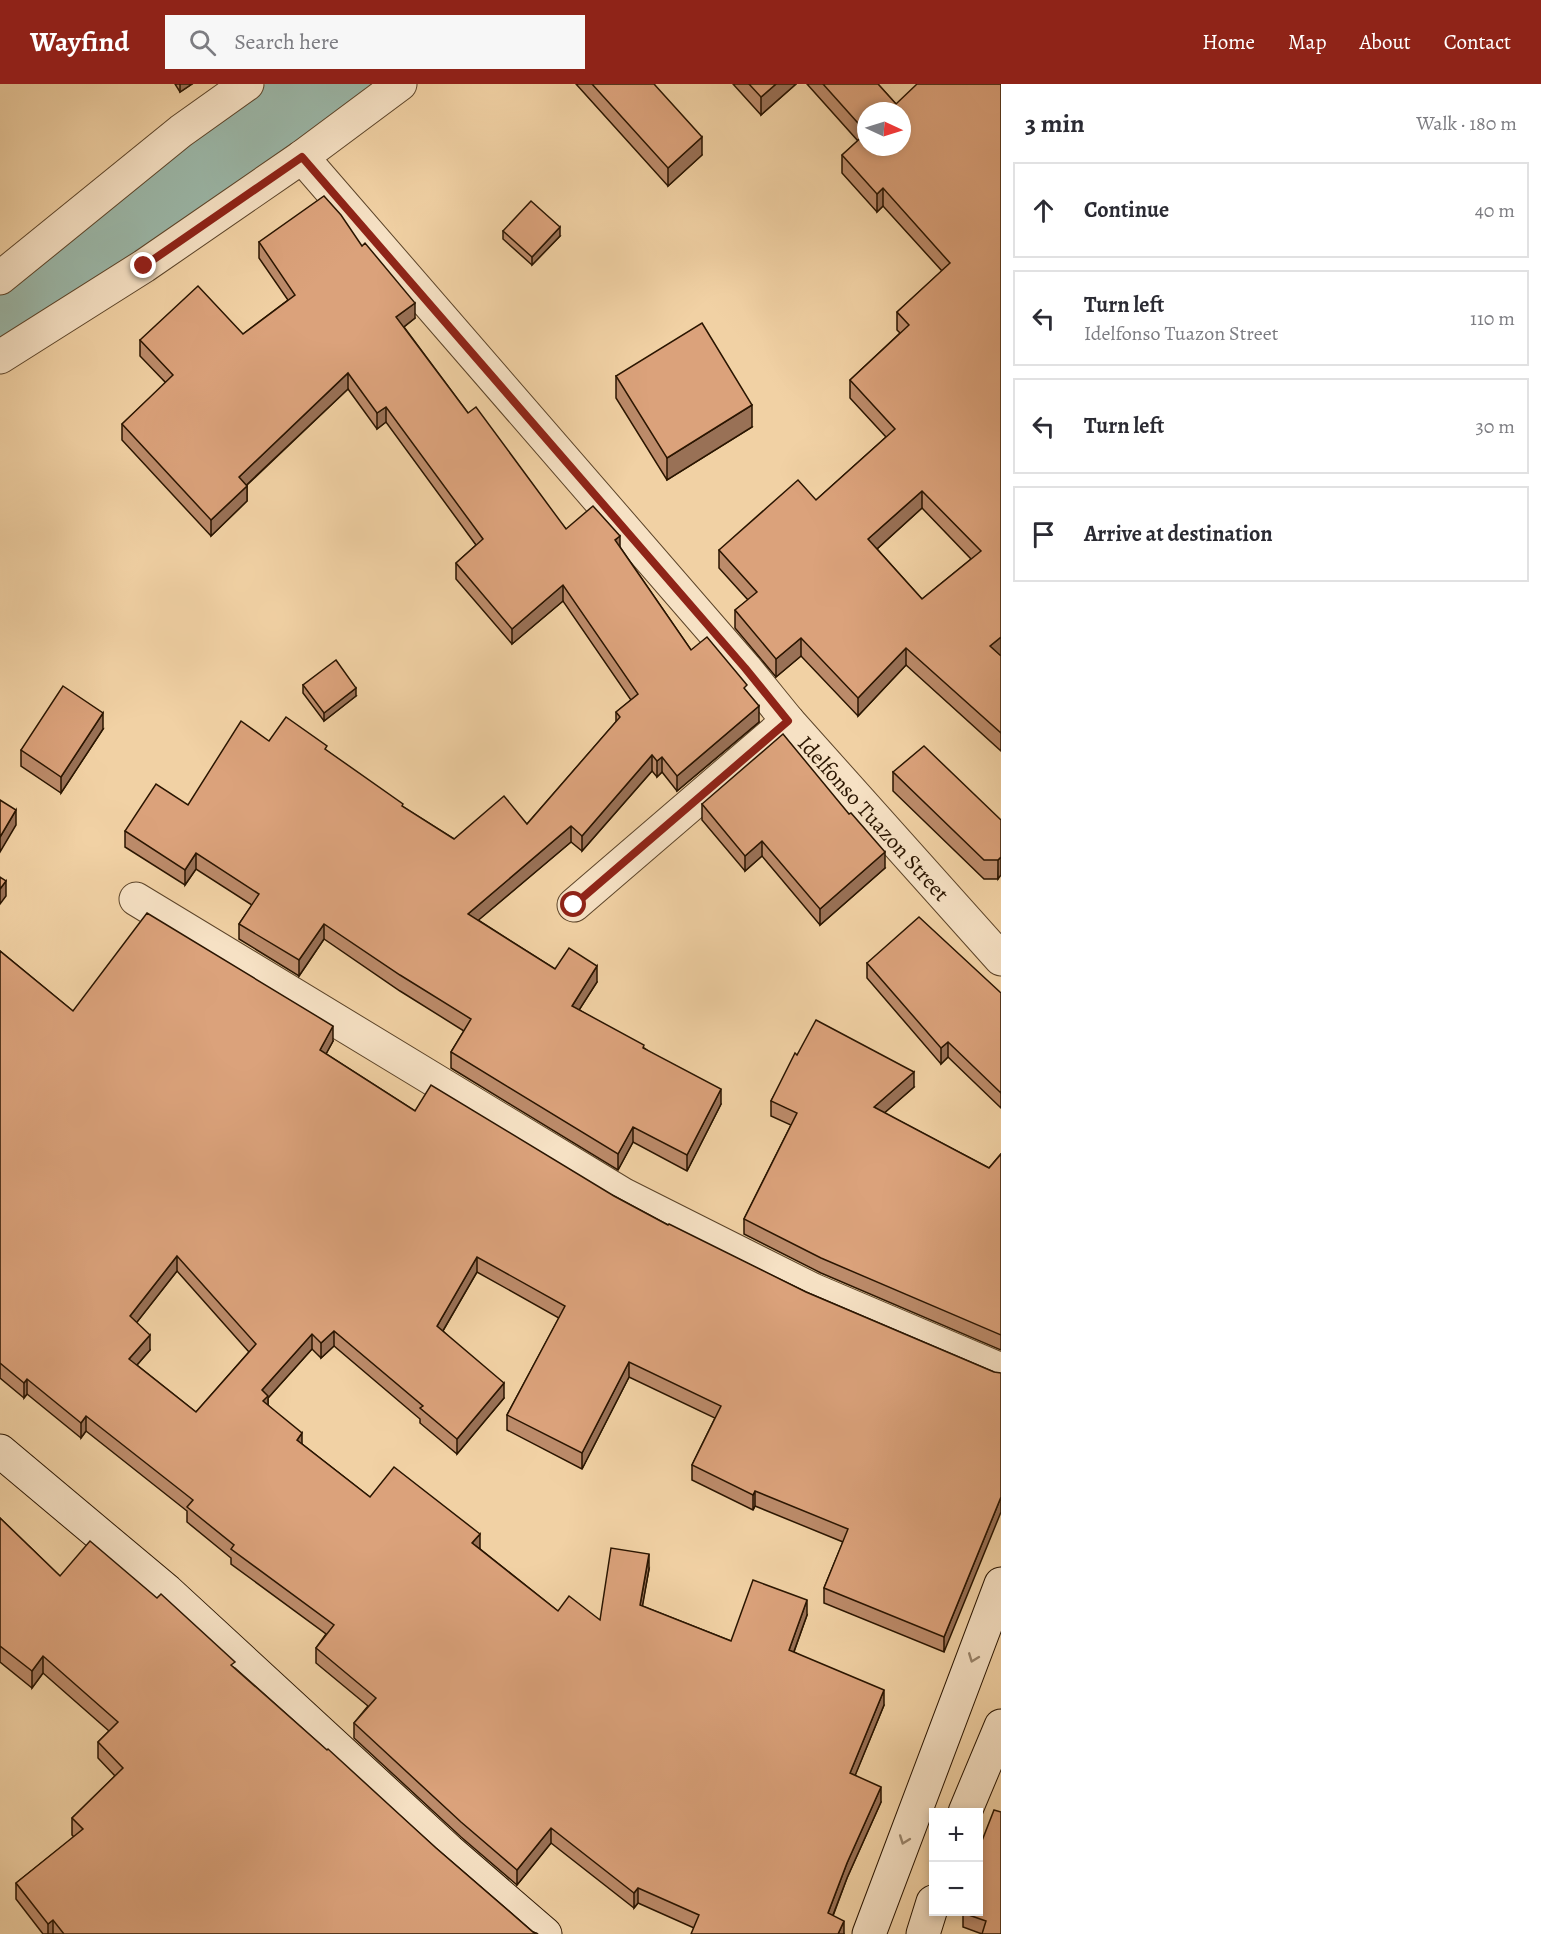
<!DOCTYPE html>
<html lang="en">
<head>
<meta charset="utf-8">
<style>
  body { margin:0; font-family:Alegreya,serif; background:#f7f7f7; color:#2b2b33 }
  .controls { position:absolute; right:18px; bottom:18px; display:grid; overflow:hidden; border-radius:0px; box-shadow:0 3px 9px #0003 }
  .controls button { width:54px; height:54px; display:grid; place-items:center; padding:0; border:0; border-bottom:2px solid #e1e1e2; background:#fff; color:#2b2b33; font:30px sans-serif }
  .compass { position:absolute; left:857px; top:18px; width:54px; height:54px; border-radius:50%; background:#fff; box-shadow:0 3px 9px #0003; rotate:94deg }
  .stop { position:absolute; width:18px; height:18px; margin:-14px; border:4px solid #8f2418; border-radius:50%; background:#fff }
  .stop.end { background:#8f2418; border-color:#fff; box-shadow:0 2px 6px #0008 }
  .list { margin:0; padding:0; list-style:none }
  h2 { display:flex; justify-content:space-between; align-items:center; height:78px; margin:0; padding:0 24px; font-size:26px }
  h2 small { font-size:20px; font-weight:400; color:#7c7c81 }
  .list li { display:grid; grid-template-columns:39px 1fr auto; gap:18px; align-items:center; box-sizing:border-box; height:96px; margin:0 12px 12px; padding:0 12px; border:2px solid #e1e1e2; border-radius:0px }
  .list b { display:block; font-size:22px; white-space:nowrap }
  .list p { margin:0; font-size:20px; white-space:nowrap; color:#7c7c81 }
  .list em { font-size:20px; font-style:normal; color:#7c7c81 }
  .icon { flex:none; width:33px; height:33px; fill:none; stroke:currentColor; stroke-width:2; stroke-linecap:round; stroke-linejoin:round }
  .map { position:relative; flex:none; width:1001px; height:1850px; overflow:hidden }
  header { display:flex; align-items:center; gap:36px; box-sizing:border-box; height:84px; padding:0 30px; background:#8f2418; color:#fff }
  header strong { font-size:28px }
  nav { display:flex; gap:33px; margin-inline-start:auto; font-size:21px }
  .search { width:420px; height:54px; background:#f7f7f7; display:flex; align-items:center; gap:15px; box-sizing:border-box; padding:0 21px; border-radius:0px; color:#7c7c81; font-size:22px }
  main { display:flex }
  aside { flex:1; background:#fff }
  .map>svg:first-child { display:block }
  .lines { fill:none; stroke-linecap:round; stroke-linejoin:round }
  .river { stroke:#9bb7a8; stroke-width:80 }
  .street-casing { stroke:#5c4429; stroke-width:35 }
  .secondary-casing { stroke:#2a1500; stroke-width:35 }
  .street { stroke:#f6e1c4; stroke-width:33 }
  .secondary { stroke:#f6e1c4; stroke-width:33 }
  .wall { fill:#bc8b6a; stroke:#2a1500; stroke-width:1.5; fill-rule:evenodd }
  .shaded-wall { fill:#997156; stroke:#2a1500; stroke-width:1.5 }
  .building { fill:#dba27b; stroke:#2a1500; stroke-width:1.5; fill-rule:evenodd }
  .oneway { stroke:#9a856c }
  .route { stroke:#8f2418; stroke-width:8 }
  .labels { text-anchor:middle; stroke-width:4.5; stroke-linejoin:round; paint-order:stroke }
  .street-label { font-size:22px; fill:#2a1500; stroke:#f6e1c4 }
</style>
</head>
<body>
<header>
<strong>Wayfind</strong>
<div class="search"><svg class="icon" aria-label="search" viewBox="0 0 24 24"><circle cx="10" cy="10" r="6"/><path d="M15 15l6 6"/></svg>Search here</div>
<nav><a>Home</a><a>Map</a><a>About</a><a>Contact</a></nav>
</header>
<main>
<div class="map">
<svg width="1001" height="1850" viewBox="0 0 1001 1850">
  <rect width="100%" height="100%" fill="#f1d1a4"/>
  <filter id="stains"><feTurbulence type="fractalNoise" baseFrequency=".00333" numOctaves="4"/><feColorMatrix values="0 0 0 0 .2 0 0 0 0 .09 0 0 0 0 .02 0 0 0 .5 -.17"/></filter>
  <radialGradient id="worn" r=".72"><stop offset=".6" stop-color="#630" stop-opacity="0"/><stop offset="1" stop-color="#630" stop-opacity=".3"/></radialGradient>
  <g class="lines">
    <path class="river" d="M0,244l64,-56 272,-188"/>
    <g class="street-casing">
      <g id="street">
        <path d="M302,73l443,511 43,53 213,238"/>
        <path d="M0,194l181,-147 66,-47"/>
        <path d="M0,273l144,-91 158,-109 98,-73"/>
        <path d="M136,815l488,296 189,95 188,80"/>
        <path d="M574,821l214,-184"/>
      </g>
    </g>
    <g class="secondary-casing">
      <g id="secondary">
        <path d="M0,1367l167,140 282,260 96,83"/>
        <path d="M965,1728l36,-86"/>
        <path d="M869,1850l132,-350"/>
        <path d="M923,1850l10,-32"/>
      </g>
    </g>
    <use href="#street" class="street"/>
    <use href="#secondary" class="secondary"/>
  </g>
  <g class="wall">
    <path d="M175,0h17l-12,8z"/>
    <path d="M576,0h78l48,71 -34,31z"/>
    <path d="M733,0h63l-35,31z"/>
    <path d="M807,0h71l18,20 105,-20v667l-95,-86 -48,51 -57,-60 -25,21 -41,-49v-18l13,-10 -29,-32v-18l97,-50 70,-63 -36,-39v-18l50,-47 -3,-3v-18l45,-41 -59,-65 -6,6 -35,-39v-18l16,-14zM922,424l49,51 -49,40 -45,-50z"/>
    <path d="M503,147l57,5 -28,29 -29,-26z"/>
    <path d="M259,158l103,4 53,72 -11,9 64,86 98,116 54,18 71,103 56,42 12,30 -82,69 -15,-19 -5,5 -5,-6 -70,80 -11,-9 -93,78 77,49 42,13 -18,28 65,38 77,56 -34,67 -54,-29 -15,28 -167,-102v-16l13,-21 -64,-40 -76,-52 -25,37 -60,-37v-15l13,-19 -56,-36 -11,16 -60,-38v-16l63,-26 81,-64 58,10 76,56 51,32 73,-15 89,-102v-10l15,-12 -68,-99 -51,43 -56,-65v-16l20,-18 -90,-123 -9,7 -29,-40 -101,96v16l-36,35 -89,-96v-16l44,-41 -26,-27v-16l103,-6 45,-34 -29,-42z"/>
    <path d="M616,292l136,51 -85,53 -51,-82z"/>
    <path d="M303,601l53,11 -32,25 -21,-28z"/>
    <path d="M103,645l-42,64 -40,-27v-16z"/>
    <path d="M893,688l108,48 -3,59h-14l-91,-88z"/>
    <path d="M702,720l183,64 -65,57 -58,-69 -17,15 -43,-51z"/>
    <path d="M0,867l73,60 260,30 -7,13 89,57 199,85 54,29 138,67 188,80 -50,280 -120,-49v-15l19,-46 -88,-36 -2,4 -61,-30v-15l23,-47 -86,-41 -47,92 -75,-39v-15l52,-97 -82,-46 -34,59 61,67 -47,56 -37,-31v-4l-86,-73 -13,12 -9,-9 -44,49v7l34,39 68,53 110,52 78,62 42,9 49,-51 -7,37 89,35 76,-26 -13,37 90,53 -29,70 26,27 -34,76 -14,38 11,18 -150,-6 -56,-25 -4,5 -83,-65 -34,42 -56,-48 -107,-99v-15l14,-17 -52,-43v-15l10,-14 -95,-70v-6l-44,-36v-11l-101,-80 -5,7 -54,-44 -3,4 -24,-20zM177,1187l72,81 -53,60 -59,-47 13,-15 -14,-27z"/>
    <path d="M867,879l134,30v115l-53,-51 -7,7 -74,-86z"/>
    <path d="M797,971l117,32 -30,26 105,55 12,-14v196l-180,-77 -77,-39v-15l47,-94 -20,-9v-15z"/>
    <path d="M0,1434l60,58 175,92 201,180 97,84 5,2h-495l-27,-35v-16l58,-46 -2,-2v-17l43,-42 -17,-18v-16l11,-11 -66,-58 -11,15 -32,-26z"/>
    <path d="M978,1767l23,83h-19l-19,-7v-14l15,-2z"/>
  </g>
  <g class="shaded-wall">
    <path d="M180,0h12l-12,8z"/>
    <path d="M776,0h20l-35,31v-18z"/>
    <path d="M702,53v18l-34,31v-18z"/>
    <path d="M883,104v18l-6,6v-18z"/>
    <path d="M560,143v9l-28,29v-8z"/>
    <path d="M415,219v15l-19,15v-16z"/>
    <path d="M348,289v16l-109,103v-15z"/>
    <path d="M752,321v22l-85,53v-22z"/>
    <path d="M386,323v15l-9,7v-16z"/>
    <path d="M247,402v15l-36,35v-16z"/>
    <path d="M922,407v17l-54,49v-18z"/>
    <path d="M620,452v16l-5,-12z"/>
    <path d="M563,501v16l-51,43v-15z"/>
    <path d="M1001,553v18l-11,8v-17z"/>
    <path d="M801,554v18l-25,21v-18z"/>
    <path d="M906,564v17l-48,51v-18z"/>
    <path d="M356,604v8l-32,25v-8z"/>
    <path d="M759,622v16l-82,69v-15z"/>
    <path d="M103,629v16l-42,64v-16z"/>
    <path d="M652,671v16l-70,80v-15z"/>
    <path d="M662,673v15l-5,5v-16z"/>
    <path d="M16,726v15l-16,27v-15z"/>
    <path d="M571,742v16l-103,87v-15z"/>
    <path d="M762,757v15l-17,15v-15z"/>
    <path d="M885,768v16l-65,57v-16z"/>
    <path d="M196,769v16l-11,16v-15z"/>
    <path d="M1001,773v18l-3,4v-19z"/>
    <path d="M6,797v15l-6,8v-15z"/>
    <path d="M324,840v15l-25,37v-16z"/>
    <path d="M597,882v16l-25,39v-15z"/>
    <path d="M333,942v15l-13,24v-15z"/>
    <path d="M948,958v15l-7,7v-16z"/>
    <path d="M914,988v15l-40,35v-15z"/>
    <path d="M721,1005v15l-34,67v-16z"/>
    <path d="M633,1043v15l-15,28v-16z"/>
    <path d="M177,1172v15l-47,60v-15z"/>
    <path d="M477,1173v15l-40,69v-15z"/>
    <path d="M334,1247v15l-13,12v-15z"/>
    <path d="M312,1250v15l-44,49v13l-5,5 -1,-26z"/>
    <path d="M150,1251v15l-21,24v-15z"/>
    <path d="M629,1278v15l-47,92v-16z"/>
    <path d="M27,1295v15l-3,4v-15z"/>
    <path d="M504,1299v15l-47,56v-15z"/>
    <path d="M86,1332v15l-5,7v-15z"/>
    <path d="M302,1349v15l-5,-8z"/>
    <path d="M755,1407v15l-2,4v-15z"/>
    <path d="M1001,1413v15l-57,140v-15z"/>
    <path d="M480,1450v15l-8,-6z"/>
    <path d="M649,1470v15l-9,51v-15z"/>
    <path d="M807,1516v15l-18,50v-15z"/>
    <path d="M43,1572v17l-11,15v-17z"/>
    <path d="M884,1606v15l-34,83v-15z"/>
    <path d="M881,1703v15l-34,76 -19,50v-15l19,-50z"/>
    <path d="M551,1744v15l-34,42v-15z"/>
    <path d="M638,1804v15l-4,5v-15z"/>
    <path d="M53,1836v14h-5v-10z"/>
    <path d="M844,1837v13h-6z"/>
  </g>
  <g class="building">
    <path d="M592,0h62l48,53 -34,31z"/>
    <path d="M749,0h27l-15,13z"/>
    <path d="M823,0h55l18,20 21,-20h84v553l-11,9 11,10v77l-95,-85 -48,50 -57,-60 -25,21 -41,-49 22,-18 -38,-42 79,-70 18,20 79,-71 -45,-49 59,-55 -12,-13 53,-49 -67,-75 -6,6 -35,-39 24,-22v14h36v-36h-36v21zM922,407l59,60 -59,48 -54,-60z"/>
    <path d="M324,112l17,19 21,31 3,-3 50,60 -19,14 72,96 8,-6 90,122 27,-23 27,30 -5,4 76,110 16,-13 40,48 -3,3 15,18 -82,70 -15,-19 -5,4 -5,-6 -70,81 -11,-10 -103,88 87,55 14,-21 28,18 -25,40 72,39 -1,3 78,41 -34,66 -54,-28 -15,27 -167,-102 20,-33 -71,-44 -76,-51 -25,36 -60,-36 20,-30 -63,-41 -11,17 -60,-39 31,-47 32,21 53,-84 28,20 17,-24 41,29 -2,3 78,55 -1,2 52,33 50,-43 23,28 93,-107 -4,-5 22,-18 -75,-109 -51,44 -56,-66 27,-24 -97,-132 -9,6 -29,-40 -109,104 8,9 -36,34 -89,-96 51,-49 -33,-35 58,-54 45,48 52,-39 -36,-53z"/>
    <path d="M531,117l29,26 -28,30 -29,-26z"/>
    <path d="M702,239l50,82 -85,53 -51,-82z"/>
    <path d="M336,576l20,28 -32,25 -21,-28z"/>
    <path d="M63,602l40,27 -42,64 -40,-27z"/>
    <path d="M783,650l66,80 2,-1 34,39 -65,57 -58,-68 -17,15 -43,-52z"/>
    <path d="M924,662l77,74v37l-3,3h-14l-91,-88z"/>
    <path d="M0,716l16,10 -16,27z"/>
    <path d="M0,793l6,4 -6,8z"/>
    <path d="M147,829l186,113 -13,24 95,61 16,-26 183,111 54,29 1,-1 137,68 188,80 7,1v124l-57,140 -120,-49 24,-59 -93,-38 -2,4 -61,-30 29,-59 -92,-44 -47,91 -75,-38 58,-109 -88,-49 -40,69 67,57 -47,56 -37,-31 3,-2 -89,-75 -13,12 -9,-9 -50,56 6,6 -5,5 39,32 -5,7 73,57 24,-30 86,67 -8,9 86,68 11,-15 31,24 11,-72 38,6 -9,51 91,36 22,-61 54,20 -18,50 95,40 -34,83 31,14 -34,76 -19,50 16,8 -6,13h-147l8,-19 -61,-27 -4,5 -83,-65 -34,42 -56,-48 -107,-99 22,-25 -60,-50 18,-23 -103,-76 3,-4 -47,-38 6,-7 -107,-84 -5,7 -54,-44 -3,4 -24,-20v-412l73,60zM177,1172l79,88 -60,68 -67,-53 21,-24 -20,-19z"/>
    <path d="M919,833l82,76v100l-53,-51 -7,6 -74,-85z"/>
    <path d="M816,936l98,52 -40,35 115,61 12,-14v181l-180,-77 -77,-39 53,-106 -26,-12 24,-48 2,2z"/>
    <path d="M0,1434l60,58 30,-35 67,57 4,-4 74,68 -4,3 96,85 1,-1 108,99 97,84 5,2h-474l-11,-14 -5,4 -32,-41 67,-54 -11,-11 51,-50 -25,-26 20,-20 -75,-66 -11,15 -32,-25z"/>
    <path d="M994,1726l7,2v122h-19l4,-13 -23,-8 1,-2h14v-37l3,-7 -3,-1v-15z"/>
  </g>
  <defs><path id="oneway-chevron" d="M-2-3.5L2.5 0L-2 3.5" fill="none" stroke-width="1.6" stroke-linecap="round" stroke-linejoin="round" transform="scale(1.5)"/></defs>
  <g class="oneway">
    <use href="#oneway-chevron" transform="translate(973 1574) rotate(111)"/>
    <use href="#oneway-chevron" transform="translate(904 1756) rotate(110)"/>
  </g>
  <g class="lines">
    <path class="route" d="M144,182l158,-109 443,511 43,53 -214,184"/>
  </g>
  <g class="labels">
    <g class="street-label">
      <text transform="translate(874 734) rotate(48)" y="8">Idelfonso Tuazon Street</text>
    </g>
  </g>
  <rect width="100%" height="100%" filter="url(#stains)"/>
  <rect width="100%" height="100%" fill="url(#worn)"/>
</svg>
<div class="controls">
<button>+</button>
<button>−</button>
</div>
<svg class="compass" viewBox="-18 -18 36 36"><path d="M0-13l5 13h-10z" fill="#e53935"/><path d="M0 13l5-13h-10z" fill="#7c7c81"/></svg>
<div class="stop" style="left:574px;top:821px"></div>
<div class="stop end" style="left:144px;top:182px"></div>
</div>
<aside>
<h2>3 min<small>Walk · 180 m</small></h2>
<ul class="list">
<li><svg class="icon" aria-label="ahead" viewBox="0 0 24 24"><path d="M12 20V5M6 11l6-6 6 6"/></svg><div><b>Continue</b></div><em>40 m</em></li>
<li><svg class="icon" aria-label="left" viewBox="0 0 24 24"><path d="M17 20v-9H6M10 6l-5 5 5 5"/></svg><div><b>Turn left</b><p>Idelfonso Tuazon Street</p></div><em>110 m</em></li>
<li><svg class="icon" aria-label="left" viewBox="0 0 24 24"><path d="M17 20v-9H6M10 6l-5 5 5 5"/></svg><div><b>Turn left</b></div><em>30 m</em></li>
<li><svg class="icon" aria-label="arrive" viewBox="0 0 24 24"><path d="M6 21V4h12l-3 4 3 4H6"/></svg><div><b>Arrive at destination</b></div></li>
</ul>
</aside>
</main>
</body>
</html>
